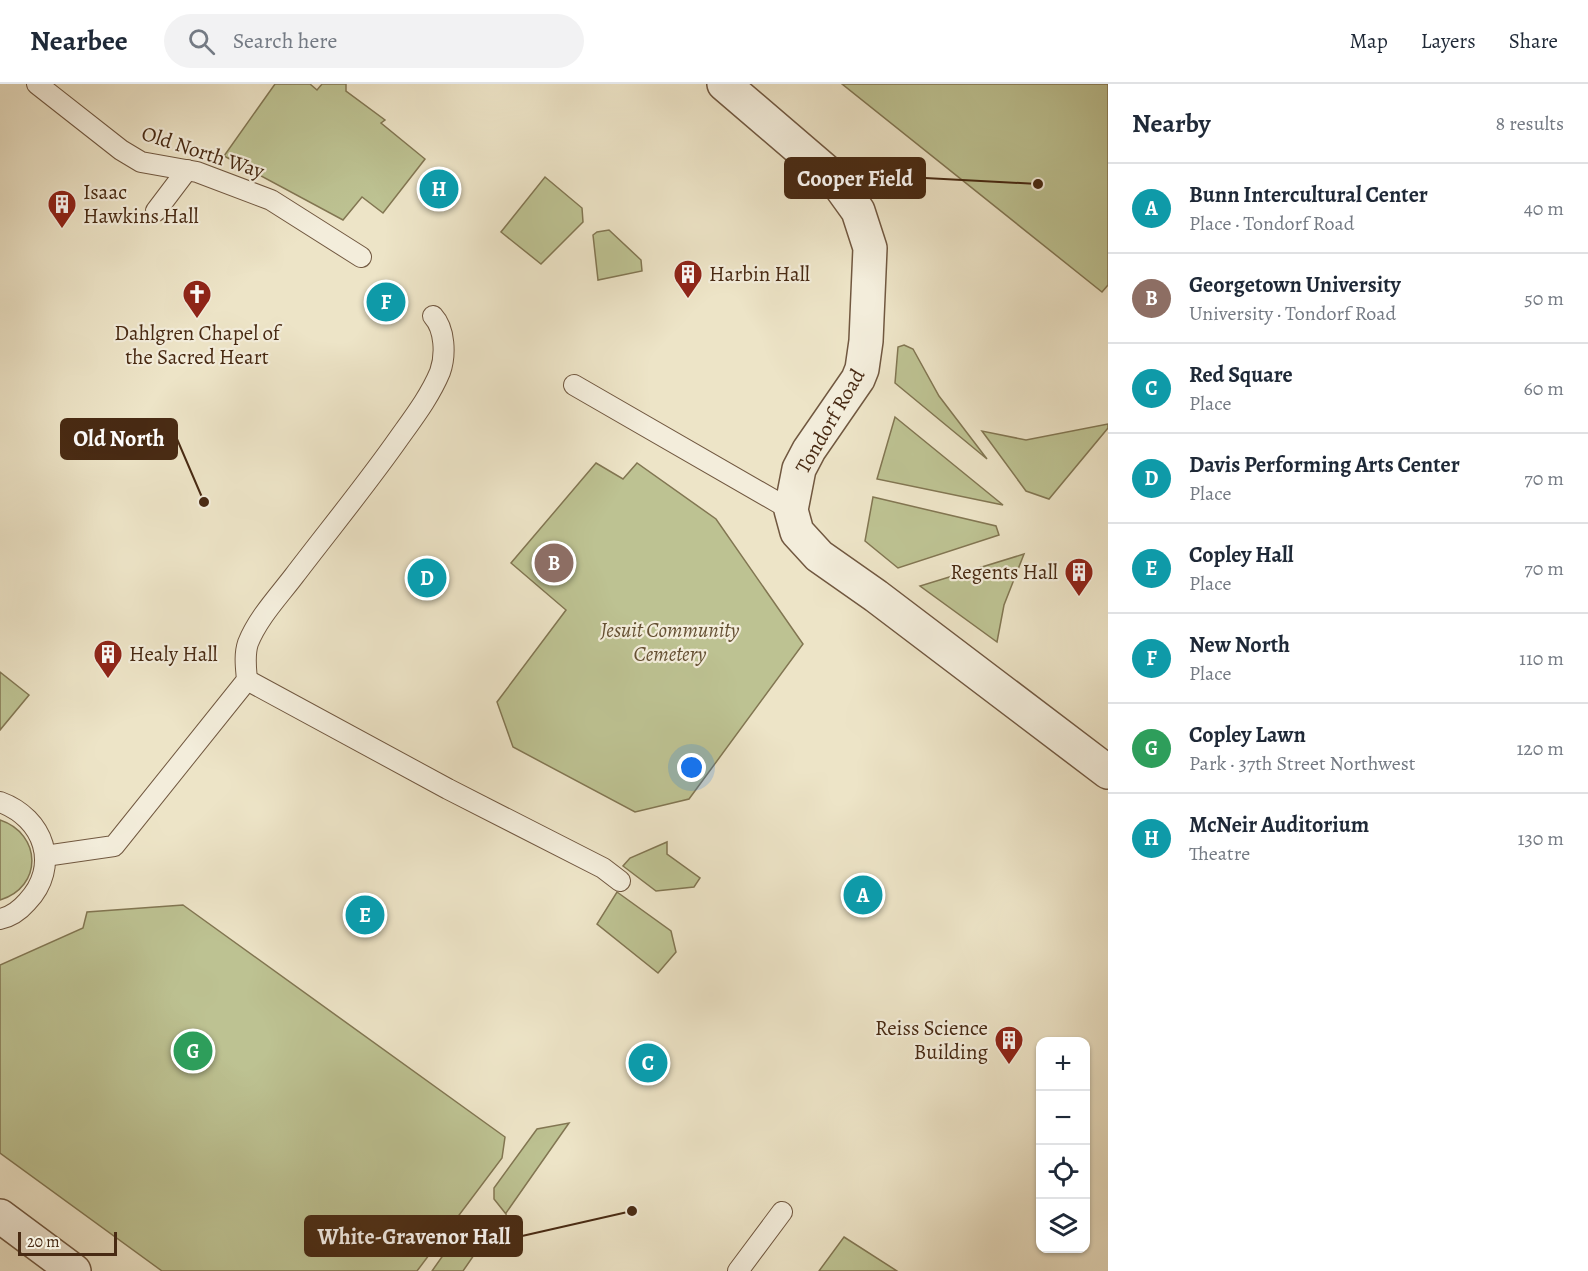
<!DOCTYPE html>
<html lang="en">
<head>
<meta charset="utf-8">
<style>
  body { margin:0; font-family:Alegreya,serif; background:#f2f2f3; color:#1f2937 }
  .controls { position:absolute; right:18px; bottom:18px; display:grid; overflow:hidden; border-radius:12px; box-shadow:0 2px 4px #0004 }
  .controls button { width:54px; height:54px; display:grid; place-items:center; padding:0; border:0; border-bottom:2px solid #e0e1e3; background:#fff; color:#1f2937; font:30px sans-serif }
  .scale { position:absolute; left:18px; bottom:15px; width:99px; box-sizing:border-box; padding-left:6px; border:3px solid #482a13; border-top:0; font-size:16px; line-height:21px; white-space:nowrap; color:#482a13; -webkit-text-stroke:4px #f3eddb; paint-order:stroke }
  .you { position:absolute; left:692px; top:684px; width:21px; height:21px; margin:-15px; border:4px solid #fff; border-radius:50%; background:#1a73e8; box-shadow:0 0 0 9px #1a73e833 }
  .badge { display:grid; place-items:center; width:39px; height:39px; border-radius:50%; background:#ea580c; color:#fff; font-size:20px; font-weight:700 }
  .pin { position:absolute; translate:-50% -50%; border:3px solid #fff; box-shadow:0 2px 6px #0006 }
  .list { margin:0; padding:0; list-style:none }
  h2 { display:flex; justify-content:space-between; align-items:center; height:78px; margin:0; padding:0 24px; font-size:26px }
  h2 small { font-size:20px; font-weight:400; color:#747a83 }
  .list li { display:grid; grid-template-columns:39px 1fr auto; gap:18px; align-items:center; box-sizing:border-box; height:90px; padding:0 24px; border-top:2px solid #e0e1e3 }
  .list b { display:block; font-size:22px; white-space:nowrap }
  .list p { margin:0; font-size:20px; white-space:nowrap; color:#747a83 }
  .list em { font-size:20px; font-style:normal; color:#747a83 }
  .icon { flex:none; width:33px; height:33px; fill:none; stroke:currentColor; stroke-width:2; stroke-linecap:round; stroke-linejoin:round }
  .map { position:relative; flex:none; width:1108px; height:1187px; overflow:hidden }
  header { display:flex; align-items:center; gap:36px; box-sizing:border-box; height:84px; padding:0 30px; background:#fff; border-bottom:2px solid #e0e1e3 }
  header strong { font-size:28px }
  nav { display:flex; gap:33px; margin-inline-start:auto; font-size:21px }
  .search { width:420px; height:54px; background:#f2f2f3; display:flex; align-items:center; gap:15px; box-sizing:border-box; padding:0 21px; border-radius:33px; color:#747a83; font-size:22px }
  main { display:flex }
  aside { flex:1; background:#fff }
  .map>svg:first-child { display:block }
  .green { fill:#bdc292; stroke:#827652; stroke-width:1.5 }
  .lines { fill:none; stroke-linecap:round; stroke-linejoin:round }
  .lane-casing { stroke:#715840; stroke-width:22 }
  .street-casing { stroke:#715840; stroke-width:36 }
  .lane { stroke:#f3eddb; stroke-width:20 }
  .street { stroke:#f3eddb; stroke-width:33 }
  .labels { text-anchor:middle; stroke-width:4.5; stroke-linejoin:round; paint-order:stroke }
  .street-label { font-size:21px; fill:#482a13; stroke:#f3eddb }
  .poi-label { font-size:21px; fill:#482a13; stroke:#f3eddb; text-anchor:start }
  .park-label { font-size:21px; font-style:italic; fill:#655033; stroke:#f3eddb }
  .leader { fill:none; stroke:#482a13; stroke-width:2 }
  .callout-dot { fill:#482a13; stroke:#f3eddb; stroke-width:2 }
  .callout { fill:#482a13; stroke:#482a13; stroke-width:2 }
  .callout-label { font-size:22px; text-anchor:middle; font-weight:bold; fill:#fff }
</style>
</head>
<body>
<header>
<strong>Nearbee</strong>
<div class="search"><svg class="icon" aria-label="search" viewBox="0 0 24 24"><circle cx="10" cy="10" r="6"/><path d="M15 15l6 6"/></svg>Search here</div>
<nav><a>Map</a><a>Layers</a><a>Share</a></nav>
</header>
<main>
<div class="map">
<svg width="1108" height="1187" viewBox="0 0 1108 1187">
  <rect width="100%" height="100%" fill="#ede4c7"/>
  <filter id="stains"><feTurbulence type="fractalNoise" baseFrequency=".00333" numOctaves="4"/><feColorMatrix values="0 0 0 0 .2 0 0 0 0 .09 0 0 0 0 .02 0 0 0 .5 -.17"/></filter>
  <radialGradient id="worn" r=".72"><stop offset=".6" stop-color="#630" stop-opacity="0"/><stop offset="1" stop-color="#630" stop-opacity=".3"/></radialGradient>
  <g class="green">
    <path d="M275,0h35l7,6 5,-6h24v7l39,29 -4,3 44,36 -42,54 -21,-16 -19,23 -119,-64z"/>
    <path d="M842,0h266v201l-6,7z"/>
    <path d="M545,93l37,31 1,14 -42,42 -40,-32z"/>
    <path d="M609,146l32,30 1,11 -44,9 -5,-45 4,-3z"/>
    <path d="M904,261l9,4 26,47 48,63 -92,-76 3,-36z"/>
    <path d="M895,333l108,88 -126,-26z"/>
    <path d="M1108,340v4l-59,71 -23,-8 -44,-60 44,9z"/>
    <path d="M596,379l27,16 14,-16 79,56 87,125 -114,155 -54,13 -122,-65 -16,-45 69,-92 -55,-47z"/>
    <path d="M873,413l123,29 3,9 -101,33 -33,-27z"/>
    <path d="M1024,470l-20,51 -7,37 -77,-56z"/>
    <path d="M0,588l29,23 -29,35z"/>
    <path d="M0,736c42,14 43,67 0,80z"/>
    <path d="M667,758v12l33,24 -6,9 -38,4 -33,-25 7,-8z"/>
    <path d="M617,808l54,39 5,21 -18,21 -61,-49z"/>
    <path d="M183,821l322,232 -3,21 -85,113h-255l-162,-118v-188l83,-37 4,-16z"/>
    <path d="M569,1039l-63,90v1l-12,-15v-11l43,-59z"/>
    <path d="M844,1153l53,34h-78z"/>
    <path d="M464,1166l10,5 -11,16h-31l12,-17z"/>
  </g>
  <g class="lines">
    <g class="lane-casing">
      <g id="lane">
        <path d="M37,0l84,66 20,12 56,10 74,28 90,57"/>
        <path d="M156,127l31,-41"/>
        <path d="M574,301l217,125"/>
        <path d="M247,596l201,109 155,79 17,13"/>
        <path d="M0,718c44,16 61,64 27,100 -7,8 -17,15 -27,17"/>
        <path d="M45,772l69,-10 133,-166c-1,-12 -3,-25 1,-37 10,-25 30,-46 46,-67 35,-46 72,-91 105,-138 15,-21 31,-42 41,-66 6,-17 5,-43 -7,-56"/>
        <path d="M738,1187l44,-59"/>
      </g>
    </g>
    <g class="street-casing">
      <g id="street">
        <path d="M724,0l105,90 11,12 18,25 12,37 -4,93 -4,28 -4,10 -49,71 -10,19 -8,41 6,22 22,24 57,40 232,176"/>
        <path d="M0,1132l74,55"/>
      </g>
    </g>
    <use href="#lane" class="lane"/>
    <use href="#street" class="street"/>
  </g>
  <defs>
    <g id="building-pin" transform="scale(1.5)"><path d="M0 17L-7.5 6A9.5 9.5 0 1 1 7.5 6Z" fill="#8f2418" stroke="#f3eddb"/><path d="M-4-6H4V6H1V3H-1V6H-4ZM-2.5-4.3h1.7v1.8h-1.7ZM.8-4.3h1.7v1.8H.8ZM-2.5-1h1.7V.8h-1.7ZM.8-1h1.7V.8H.8Z" fill="#fff"/></g>
    <g id="church-pin" transform="scale(1.5)"><path d="M0 17L-7.5 6A9.5 9.5 0 1 1 7.5 6Z" fill="#8f2418" stroke="#f3eddb"/><path d="M-1.2-6h2.4v3.5h3.3v2.4h-3.3V6h-2.4V-.1h-3.3v-2.4h3.3Z" fill="#fff"/></g>
  </defs>
  <g fill-rule="evenodd">
    <use href="#building-pin" x="62" y="120"/>
    <use href="#building-pin" x="688" y="190"/>
    <use href="#church-pin" x="197" y="210"/>
    <use href="#building-pin" x="1079" y="488"/>
    <use href="#building-pin" x="108" y="570"/>
    <use href="#building-pin" x="1009" y="956"/>
  </g>
  <g class="labels">
    <g class="street-label">
      <text transform="translate(203 68) rotate(18)" y="7">Old North Way</text>
      <text transform="translate(830 337) rotate(-60)" y="7">Tondorf Road</text>
    </g>
    <g class="poi-label">
      <text x="83" y="115">Isaac<tspan x="83" dy="24">Hawkins Hall</tspan></text>
      <text x="709" y="197">Harbin Hall</text>
      <text x="197" y="256" text-anchor="middle">Dahlgren Chapel of<tspan x="197" dy="24">the Sacred Heart</tspan></text>
      <text x="1058" y="495" text-anchor="end">Regents Hall</text>
      <text x="129" y="577">Healy Hall</text>
      <text x="988" y="951" text-anchor="end">Reiss Science<tspan x="988" dy="24">Building</tspan></text>
    </g>
    <g class="park-label">
      <text x="670" y="553">Jesuit Community<tspan x="670" dy="24">Cemetery</tspan></text>
    </g>
  </g>
  <path class="leader" d="M1038 100L925 94M204 418L177 355M632 1127L522 1152"/>
  <g class="callout-dot">
    <circle cx="1038" cy="100" r="6"/>
    <circle cx="204" cy="418" r="6"/>
    <circle cx="632" cy="1127" r="6"/>
  </g>
  <g class="callout">
    <rect x="785" y="74" width="140" height="40" rx="6"/>
    <rect x="61" y="335" width="116" height="40" rx="6"/>
    <rect x="305" y="1132" width="217" height="40" rx="6"/>
  </g>
  <g class="callout-label">
    <text x="855" y="102">Cooper Field</text>
    <text x="119" y="362">Old North</text>
    <text x="414" y="1160">White-Gravenor Hall</text>
  </g>
  <rect width="100%" height="100%" filter="url(#stains)"/>
  <rect width="100%" height="100%" fill="url(#worn)"/>
</svg>
<div class="controls">
<button>+</button>
<button>−</button>
<button><svg class="icon" aria-label="locate" viewBox="0 0 24 24"><circle cx="12" cy="12" r="6"/><path d="M12 2v4M12 18v4M2 12h4M18 12h4"/></svg></button>
<button><svg class="icon" aria-label="layers" viewBox="0 0 24 24"><path d="M12 4l9 5-9 5-9-5zM3 14l9 5 9-5"/></svg></button>
</div>
<div class="scale">20 m</div>
<div class="you"></div>
<div class="pin badge" style="left:863px;top:811px;background:#0f9aa8">A</div>
<div class="pin badge" style="left:554px;top:479px;background:#8d6e63">B</div>
<div class="pin badge" style="left:648px;top:979px;background:#0f9aa8">C</div>
<div class="pin badge" style="left:427px;top:494px;background:#0f9aa8">D</div>
<div class="pin badge" style="left:365px;top:831px;background:#0f9aa8">E</div>
<div class="pin badge" style="left:386px;top:218px;background:#0f9aa8">F</div>
<div class="pin badge" style="left:193px;top:967px;background:#2e9e5b">G</div>
<div class="pin badge" style="left:439px;top:105px;background:#0f9aa8">H</div>
</div>
<aside>
<h2>Nearby<small>8 results</small></h2>
<ul class="list">
<li><span class="badge" style="background:#0f9aa8">A</span><div><b>Bunn Intercultural Center</b><p>Place · Tondorf Road</p></div><em>40 m</em></li>
<li><span class="badge" style="background:#8d6e63">B</span><div><b>Georgetown University</b><p>University · Tondorf Road</p></div><em>50 m</em></li>
<li><span class="badge" style="background:#0f9aa8">C</span><div><b>Red Square</b><p>Place</p></div><em>60 m</em></li>
<li><span class="badge" style="background:#0f9aa8">D</span><div><b>Davis Performing Arts Center</b><p>Place</p></div><em>70 m</em></li>
<li><span class="badge" style="background:#0f9aa8">E</span><div><b>Copley Hall</b><p>Place</p></div><em>70 m</em></li>
<li><span class="badge" style="background:#0f9aa8">F</span><div><b>New North</b><p>Place</p></div><em>110 m</em></li>
<li><span class="badge" style="background:#2e9e5b">G</span><div><b>Copley Lawn</b><p>Park · 37th Street Northwest</p></div><em>120 m</em></li>
<li><span class="badge" style="background:#0f9aa8">H</span><div><b>McNeir Auditorium</b><p>Theatre</p></div><em>130 m</em></li>
</ul>
</aside>
</main>
</body>
</html>
